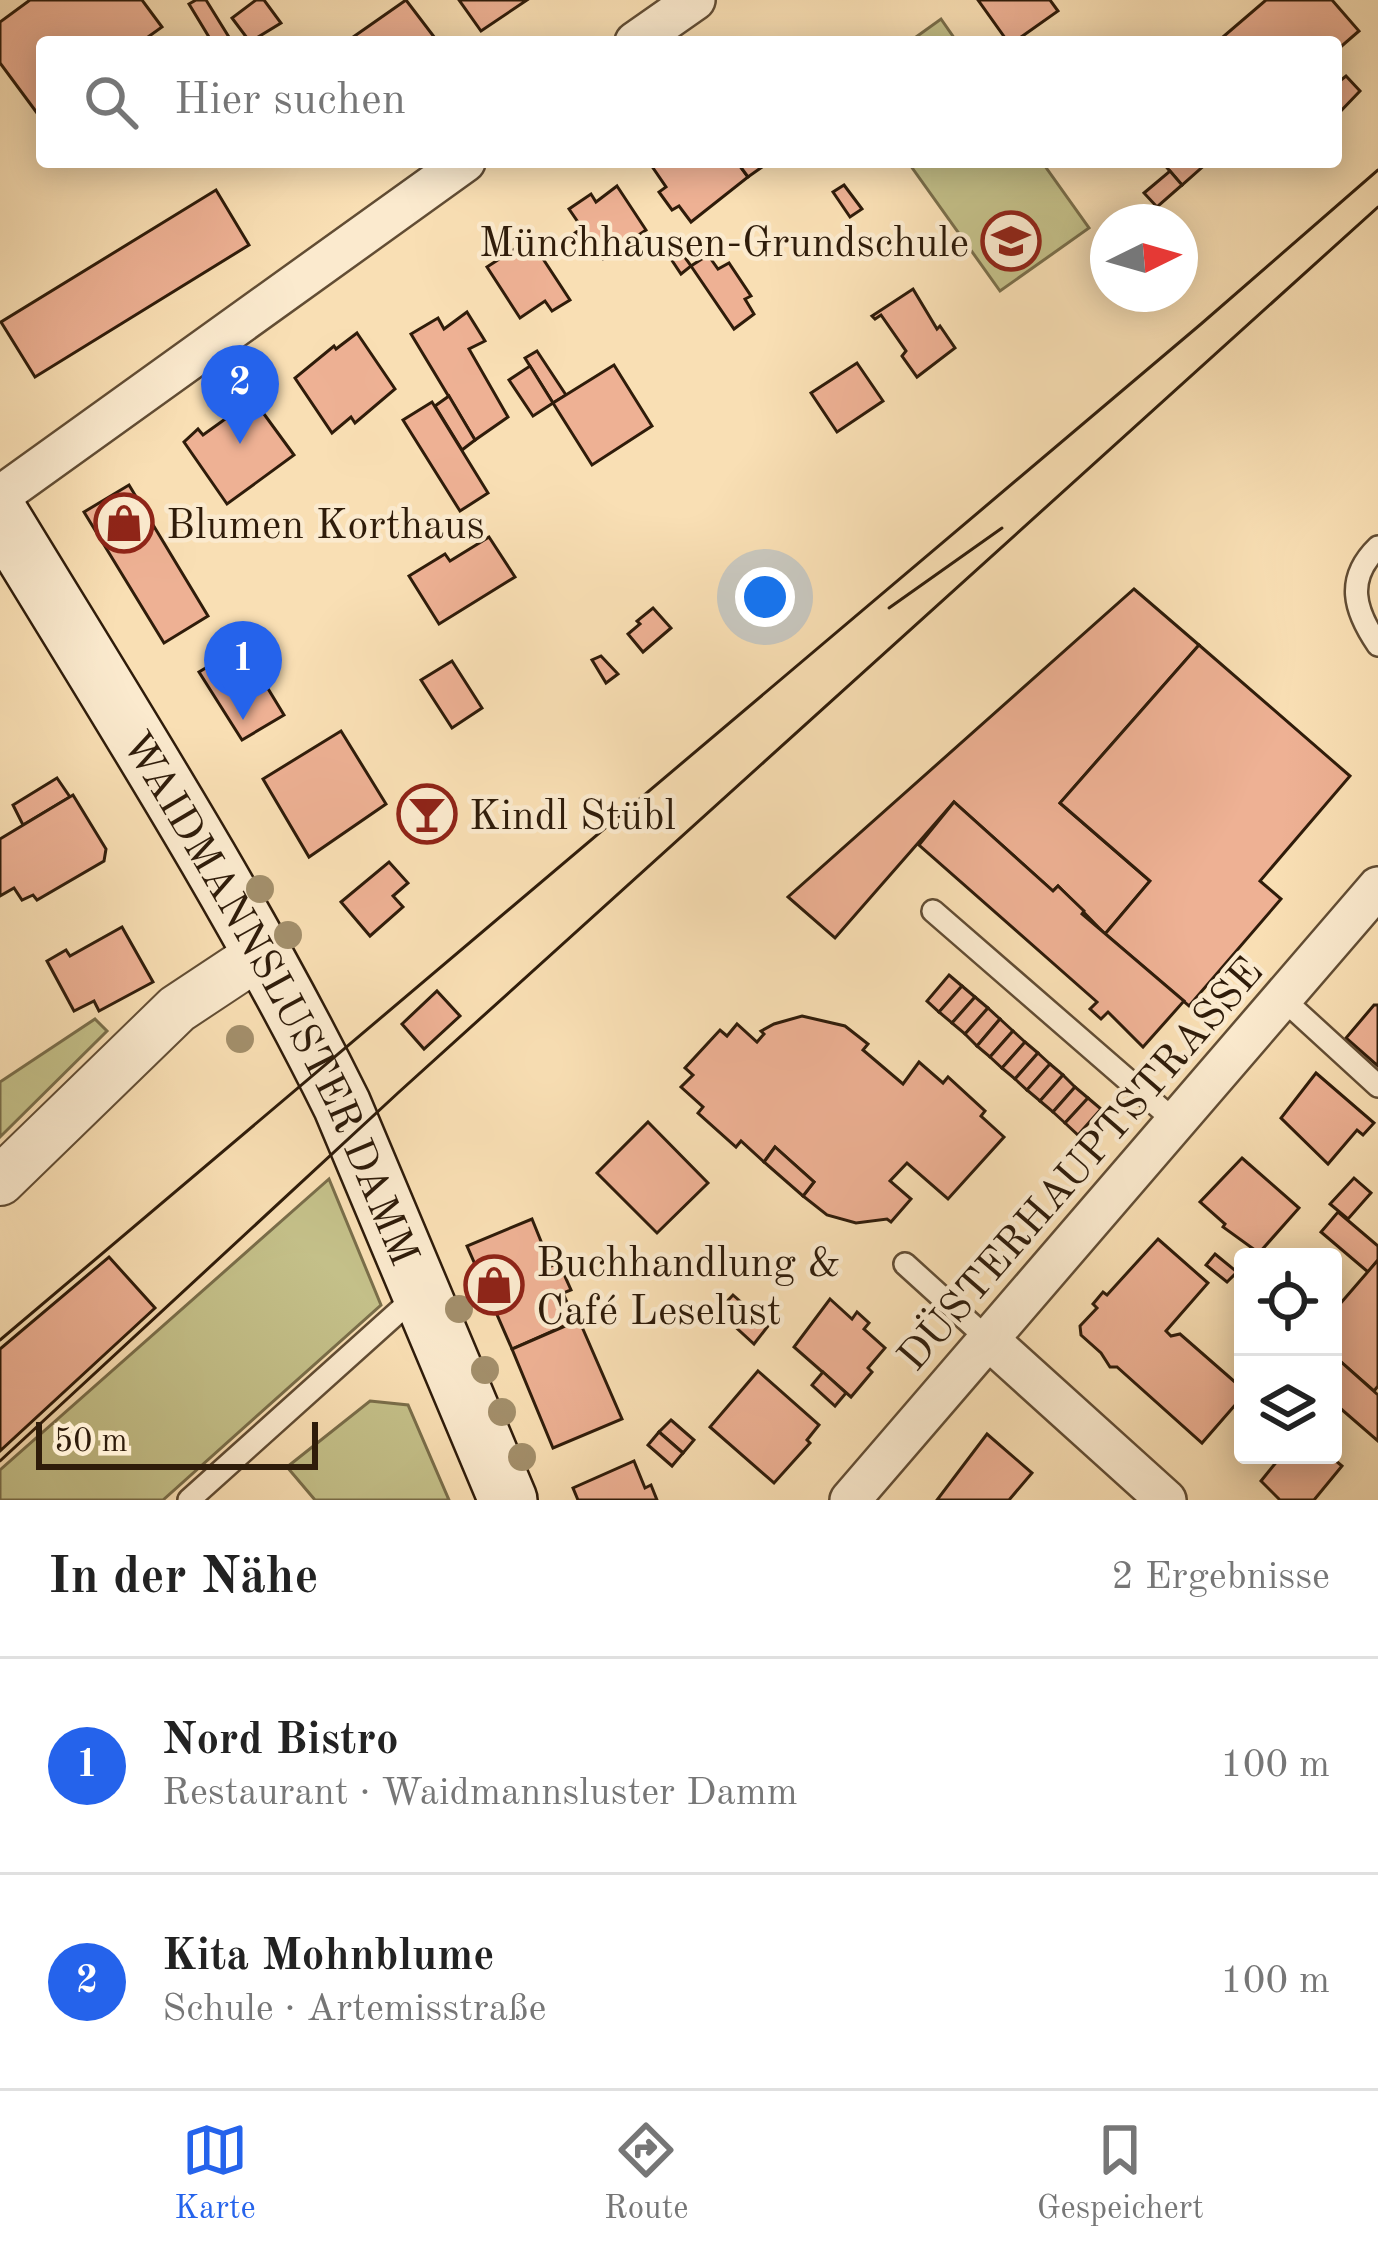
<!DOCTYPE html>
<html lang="de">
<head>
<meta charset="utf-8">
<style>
  body { margin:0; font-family:"Old Standard TT",serif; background:#f2f2f2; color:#222 }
  .controls { position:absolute; right:36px; bottom:36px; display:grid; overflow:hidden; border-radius:12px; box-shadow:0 6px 30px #0003 }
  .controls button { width:108px; height:108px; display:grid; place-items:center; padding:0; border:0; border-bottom:3px solid #e0e0e0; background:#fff; color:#222; font:60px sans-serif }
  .compass { position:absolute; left:1090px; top:204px; width:108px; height:108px; border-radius:50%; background:#fff; box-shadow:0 6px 30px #0003; rotate:85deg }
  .scale { position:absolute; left:36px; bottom:30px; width:282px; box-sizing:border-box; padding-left:12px; border:6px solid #2f1c0a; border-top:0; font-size:33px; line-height:42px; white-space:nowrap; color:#2f1c0a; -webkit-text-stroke:9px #fbeace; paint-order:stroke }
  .you { position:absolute; left:765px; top:597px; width:42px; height:42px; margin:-30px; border:9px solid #fff; border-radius:50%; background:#1a73e8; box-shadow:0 0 0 18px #1a73e833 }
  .badge { display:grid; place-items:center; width:78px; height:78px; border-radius:50%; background:#2563eb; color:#fff; font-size:39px; font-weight:700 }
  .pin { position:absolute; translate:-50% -99px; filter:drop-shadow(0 3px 6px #0008) }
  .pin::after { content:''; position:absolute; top:63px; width:42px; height:36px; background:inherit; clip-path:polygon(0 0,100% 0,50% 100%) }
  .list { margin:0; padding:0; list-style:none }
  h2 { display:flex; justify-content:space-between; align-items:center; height:156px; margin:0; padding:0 48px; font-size:51px }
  h2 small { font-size:39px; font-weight:400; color:#767676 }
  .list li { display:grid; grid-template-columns:78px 1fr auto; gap:36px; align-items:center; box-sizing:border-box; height:216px; padding:0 48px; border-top:3px solid #e0e0e0 }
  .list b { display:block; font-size:45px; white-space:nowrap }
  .list p { margin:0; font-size:39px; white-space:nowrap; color:#767676 }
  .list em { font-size:39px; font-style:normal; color:#767676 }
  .icon { flex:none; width:66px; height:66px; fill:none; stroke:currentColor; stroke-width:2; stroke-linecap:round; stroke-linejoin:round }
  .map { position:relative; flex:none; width:1378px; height:1500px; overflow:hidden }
  .search { position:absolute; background:#fff; box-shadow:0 6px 30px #0003; left:36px; right:36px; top:36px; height:132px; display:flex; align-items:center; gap:30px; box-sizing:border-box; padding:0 42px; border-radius:12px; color:#767676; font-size:45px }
  .sheet { height:588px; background:#fff }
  nav { display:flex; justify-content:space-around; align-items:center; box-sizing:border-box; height:168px; border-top:3px solid #e0e0e0; background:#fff; font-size:33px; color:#767676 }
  nav a { display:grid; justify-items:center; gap:6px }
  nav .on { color:#2563eb }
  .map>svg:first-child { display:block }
  .green { fill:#c4c089; stroke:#7a6e4a; stroke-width:3 }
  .building { fill:#eeb194; stroke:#2f1c0a; stroke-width:3 }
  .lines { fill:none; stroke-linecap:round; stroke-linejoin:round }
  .service-casing { stroke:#624d34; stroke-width:26 }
  .minor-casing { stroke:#624d34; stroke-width:44 }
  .tertiary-casing { stroke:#624d34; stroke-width:52 }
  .secondary-casing { stroke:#2f1c0a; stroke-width:62 }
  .service { stroke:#fbeace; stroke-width:21 }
  .minor { stroke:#fbeace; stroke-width:39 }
  .tertiary { stroke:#fbeace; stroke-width:48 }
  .secondary { stroke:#fbeace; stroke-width:57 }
  .tram { stroke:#2f1c0a; stroke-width:3 }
  .tree { fill:#a38f6b }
  .labels { text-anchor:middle; stroke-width:9; stroke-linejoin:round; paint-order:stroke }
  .poi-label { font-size:42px; fill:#2f1c0a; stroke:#fbeace; text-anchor:start }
  .street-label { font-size:42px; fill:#2f1c0a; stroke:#fbeace }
</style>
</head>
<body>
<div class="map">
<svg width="1378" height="1500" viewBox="0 0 1378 1500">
  <rect width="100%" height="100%" fill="#f9dfb4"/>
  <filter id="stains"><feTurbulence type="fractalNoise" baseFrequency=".00167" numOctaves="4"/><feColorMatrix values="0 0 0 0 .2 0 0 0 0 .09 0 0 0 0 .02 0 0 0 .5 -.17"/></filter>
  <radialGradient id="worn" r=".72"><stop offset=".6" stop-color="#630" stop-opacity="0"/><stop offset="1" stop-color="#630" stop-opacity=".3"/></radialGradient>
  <g class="green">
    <path d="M941,19l16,23h-48z"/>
    <path d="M908,162h134l47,66 -89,63z"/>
    <path d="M95,1019l12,12 -107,106v-55z"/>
    <path d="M329,1179l52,126 -218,195h-163v-30z"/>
    <path d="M370,1401l38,4 41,95h-134l-28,-33z"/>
  </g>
  <g class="building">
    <path d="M30,0h112l20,27 -21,15h-99l-2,75 -40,-54v-41z"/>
    <path d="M196,0h10l26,42h-20l-23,-38z"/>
    <path d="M256,0h8l17,23 -31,19 -18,-24z"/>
    <path d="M406,0l32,42h-92z"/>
    <path d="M459,0h68l-46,31z"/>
    <path d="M978,0h72l8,11 -44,31h-6z"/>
    <path d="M1266,0h66l27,31 -23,20v-9h-119z"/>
    <path d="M1346,76l14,15 -24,25v-32z"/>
    <path d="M649,162h88l11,15 -57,45 -12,-16 -7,4 -13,-18 7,-5z"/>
    <path d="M737,162h32l-21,15z"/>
    <path d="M1162,162h46l-26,23z"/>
    <path d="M1170,171l12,14 -25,22 -13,-14z"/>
    <path d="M844,185l18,24 -12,8 -17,-25z"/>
    <path d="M617,186l29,44 -43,29 -13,-19 -8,5 -7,-12 7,-5 -13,-19 22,-15 5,8z"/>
    <path d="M216,190l33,55 -214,132 -34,-55z"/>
    <path d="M530,239l40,61 -18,11 -7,-10 -25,17 -33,-51z"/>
    <path d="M679,249l12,17 -10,8 -12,-18z"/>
    <path d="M708,255l10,14 11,-6 22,33 -6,3 9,15 -20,15 -43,-63z"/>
    <path d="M913,289l24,40 3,-3 15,22 -38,29 -15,-21 4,-5 -25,-36 -6,4 -3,-3z"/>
    <path d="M467,312l18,29 -16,8 39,68 -33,23 -64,-106 27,-16 6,11z"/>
    <path d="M357,333l38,56 -40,34 -4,-6 -19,16 -37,-55 39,-32 2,3z"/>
    <path d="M537,351l29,44 -13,8 -28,-45z"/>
    <path d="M857,363l26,38 -46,31 -26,-39z"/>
    <path d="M614,365l38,61 -60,39 -39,-62z"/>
    <path d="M530,366l23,37 -20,13 -24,-36z"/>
    <path d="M449,396l26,44 -13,10 -27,-44z"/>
    <path d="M253,399l41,56 -67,49 -43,-62 14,-13 5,6z"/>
    <path d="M432,402l56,91 -28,18 -57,-91z"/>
    <path d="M129,485l79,131 -44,27 -80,-131z"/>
    <path d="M489,537l26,40 -76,47 -30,-48 36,-22 5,7z"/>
    <path d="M1134,589l65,56 -139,158 90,78 -45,53 -47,-48 -5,5 -99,-89 -119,136 -47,-41z"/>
    <path d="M653,608l18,20 -28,24 -15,-18 12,-10 -3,-3z"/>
    <path d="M1199,645l151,131 -90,105 21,18 -92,107 -84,-72 45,-53 -90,-78z"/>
    <path d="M242,646l42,69 -42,25 -43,-68z"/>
    <path d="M601,656l17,18 -12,9 -14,-23z"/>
    <path d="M452,661l30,47 -30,20 -31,-48z"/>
    <path d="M341,731l45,73 -77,53 -46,-78z"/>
    <path d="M57,778l13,19 -47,28 -10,-20z"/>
    <path d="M73,795l33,54 -2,12 -67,39 -4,-5 -11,5 -8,-12 -14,8v-57z"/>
    <path d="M954,802l99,89 5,-5 26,25 -2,3 102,87 -41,46 -35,-35 -7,7 -11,-10 7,-7 -178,-157z"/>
    <path d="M389,862l19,21 -15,13 10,11 -33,29 -29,-34z"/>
    <path d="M122,927l31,55 -54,29 -5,-10 -20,10 -27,-50 19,-11 4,6z"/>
    <path d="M949,975l13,11 -23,26 -12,-11z"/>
    <path d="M962,986l13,11 -23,26 -13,-11z"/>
    <path d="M437,991l23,25 -36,33 -22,-25z"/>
    <path d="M975,997l13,11 -23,26 -13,-11z"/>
    <path d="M1374,1005h4v61l-32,-28z"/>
    <path d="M988,1008l12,11 -23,27 -12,-12z"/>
    <path d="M802,1016l43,10 23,18 -5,6 40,34 16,-22 24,21 5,-6 37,34 -4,5 23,21 -56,62 -41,-36 -17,18 21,18 -20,23 -4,-3 -31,4 -29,-8 -24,-19 11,-14 -39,-35 -11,15 -23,-21 -5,6 -38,-34 5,-6 -22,-20 12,-12 -8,-7 35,-38 7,6 10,-12 20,18 7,-8 -3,-3 13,-7z"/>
    <path d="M1000,1019l13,12 -23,26 -13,-11z"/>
    <path d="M1013,1031l12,11 -23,26 -12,-11z"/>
    <path d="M1025,1042l13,11 -23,26 -13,-11z"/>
    <path d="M1038,1053l12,11 -23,26 -12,-11z"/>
    <path d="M1050,1064l13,11 -23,26 -13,-11z"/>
    <path d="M1316,1073l58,50 -11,12 -6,-5 -29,34 -47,-46z"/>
    <path d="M1063,1075l12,12 -22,25 -13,-11z"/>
    <path d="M1075,1087l13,11 -23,25 -12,-11z"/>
    <path d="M1088,1098l13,11 -23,26 -13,-12z"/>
    <path d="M648,1122l60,61 -51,50 -60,-60z"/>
    <path d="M775,1147l39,35 -11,14 -39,-34z"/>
    <path d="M1242,1158l57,50 -40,45 -36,-26 2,-3 -25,-22z"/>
    <path d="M1354,1178l17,15 -23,26 -18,-15z"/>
    <path d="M1338,1212l40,34v14l-10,12 -47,-40z"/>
    <path d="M532,1219l19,47 8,-3 12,27 -8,3 12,28 -63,28 -45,-103z"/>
    <path d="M1158,1239l50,44 -42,48 5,5 9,-2 63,55v7l-41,47 -85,-76h-7l-9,-14 -20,-18 -1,-9 17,-18 -4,-4 10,-12 4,3z"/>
    <path d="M1215,1254l22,18 -10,10 -21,-17z"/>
    <path d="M109,1257l46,51 -155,143v-102z"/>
    <path d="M1378,1260v126l-4,5 -41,-36v-43z"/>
    <path d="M733,1295l35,31 -14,18 -36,-33z"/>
    <path d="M830,1299l22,20 5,-7 12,11 -5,6 21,19 -17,20 4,4 -21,25 -57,-50z"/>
    <path d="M579,1320l43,99 -69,29 -41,-99z"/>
    <path d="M1341,1362l37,33v46l-45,-39v-30z"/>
    <path d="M758,1371l61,54 -12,15 3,3 -36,40 -64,-56z"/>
    <path d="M823,1372l23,21 -11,13 -23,-21z"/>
    <path d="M671,1420l23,20 -11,13 -24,-21z"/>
    <path d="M659,1432l24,21 -11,13 -24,-21z"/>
    <path d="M987,1434l45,39 -23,27h-72z"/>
    <path d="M1273,1455h56l13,11 -28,34h-34l-19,-19 17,-21z"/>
    <path d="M634,1461l11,27 6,-3 6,15h-79l-5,-12z"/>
  </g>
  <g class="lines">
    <g class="service-casing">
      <g id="service">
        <path d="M1378,547c-33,32 -24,63 0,98"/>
        <path d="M933,911l243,211"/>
        <path d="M1283,999l95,87"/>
        <path d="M905,1264l85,77"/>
        <path d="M189,1500l227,-204"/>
      </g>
    </g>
    <g class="minor-casing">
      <g id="minor">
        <path d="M635,42l60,-42"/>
        <path d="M0,496l465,-334"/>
        <path d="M990,1341l176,159"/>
        <path d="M850,1500l528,-613"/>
      </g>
    </g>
    <g class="tertiary-casing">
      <path id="tertiary" d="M0,1181l177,-172 86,-57"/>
    </g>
    <g class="secondary-casing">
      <g id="secondary">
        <path id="s1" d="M0,515c118,194 241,386 342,590l166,395"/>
      </g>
    </g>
    <use href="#service" class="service"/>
    <use href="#minor" class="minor"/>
    <use href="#tertiary" class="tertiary"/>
    <use href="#secondary" class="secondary"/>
    <g class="tram">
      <path d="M889,608l113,-80"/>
      <path d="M0,1340l1201,-1016 177,-154"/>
      <path d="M0,1461l399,-369 979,-885"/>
    </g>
  </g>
  <g class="tree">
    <circle cx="260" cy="889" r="14"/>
    <circle cx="288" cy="935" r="14"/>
    <circle cx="240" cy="1039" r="14"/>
    <circle cx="459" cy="1309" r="14"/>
    <circle cx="485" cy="1370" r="14"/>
    <circle cx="502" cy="1412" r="14"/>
    <circle cx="522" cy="1457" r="14"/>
  </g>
  <defs>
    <g id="school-ring" transform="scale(3)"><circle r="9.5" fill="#fbeace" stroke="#8f2418" stroke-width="1.5"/><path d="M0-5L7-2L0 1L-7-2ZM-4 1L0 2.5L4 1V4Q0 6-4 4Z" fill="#8f2418"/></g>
    <g id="shop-ring" transform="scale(3)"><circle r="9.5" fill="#fbeace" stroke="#8f2418" stroke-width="1.5"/><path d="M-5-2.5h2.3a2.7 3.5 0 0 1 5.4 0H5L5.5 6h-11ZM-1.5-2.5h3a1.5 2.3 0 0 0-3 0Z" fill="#8f2418"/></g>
    <g id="bar-ring" transform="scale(3)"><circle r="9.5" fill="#fbeace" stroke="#8f2418" stroke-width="1.5"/><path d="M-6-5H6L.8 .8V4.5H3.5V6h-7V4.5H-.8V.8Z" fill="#8f2418"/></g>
  </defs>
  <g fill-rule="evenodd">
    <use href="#school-ring" x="1011" y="241"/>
    <use href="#shop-ring" x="124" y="523"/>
    <use href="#bar-ring" x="427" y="814"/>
    <use href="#shop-ring" x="494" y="1285"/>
  </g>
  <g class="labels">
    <g class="poi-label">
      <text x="969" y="256" text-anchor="end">Münchhausen-Grundschule</text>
      <text x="166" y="538">Blumen Korthaus</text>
      <text x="469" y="829">Kindl Stübl</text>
      <text x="536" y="1276">Buchhandlung &amp;<tspan x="536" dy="48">Café Leselust</tspan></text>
    </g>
    <g class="street-label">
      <text dy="15" stroke="none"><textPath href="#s1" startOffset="555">WAIDMANNSLUSTER DAMM</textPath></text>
      <text transform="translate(1079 1163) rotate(-49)" y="15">DÜSTERHAUPTSTRASSE</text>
    </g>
  </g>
  <rect width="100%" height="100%" filter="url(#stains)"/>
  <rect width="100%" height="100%" fill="url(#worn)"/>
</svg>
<div class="controls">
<button><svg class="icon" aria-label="locate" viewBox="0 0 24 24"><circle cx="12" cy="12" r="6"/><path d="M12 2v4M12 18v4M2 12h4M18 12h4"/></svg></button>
<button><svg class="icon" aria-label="layers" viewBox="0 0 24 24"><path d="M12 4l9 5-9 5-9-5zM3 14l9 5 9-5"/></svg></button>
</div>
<svg class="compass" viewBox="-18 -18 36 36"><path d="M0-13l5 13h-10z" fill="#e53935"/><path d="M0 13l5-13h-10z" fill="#767676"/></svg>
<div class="scale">50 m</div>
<div class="you"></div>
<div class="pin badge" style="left:243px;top:720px">1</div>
<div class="pin badge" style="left:240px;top:444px">2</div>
<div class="search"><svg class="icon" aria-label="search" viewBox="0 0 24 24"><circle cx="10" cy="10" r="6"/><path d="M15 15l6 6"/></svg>Hier suchen</div>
</div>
<section class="sheet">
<h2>In der Nähe<small>2 Ergebnisse</small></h2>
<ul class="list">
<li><span class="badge">1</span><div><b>Nord Bistro</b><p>Restaurant · Waidmannsluster Damm</p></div><em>100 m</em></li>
<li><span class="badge">2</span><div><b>Kita Mohnblume</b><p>Schule · Artemisstraße</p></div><em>100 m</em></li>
</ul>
</section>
<nav>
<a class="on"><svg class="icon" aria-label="map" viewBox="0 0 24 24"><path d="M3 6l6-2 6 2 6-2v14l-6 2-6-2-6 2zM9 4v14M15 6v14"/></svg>Karte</a>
<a><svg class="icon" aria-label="directions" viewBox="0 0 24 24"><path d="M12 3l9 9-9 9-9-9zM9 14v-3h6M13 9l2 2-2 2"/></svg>Route</a>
<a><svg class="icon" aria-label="saved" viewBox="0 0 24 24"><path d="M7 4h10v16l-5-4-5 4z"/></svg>Gespeichert</a>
</nav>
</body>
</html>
